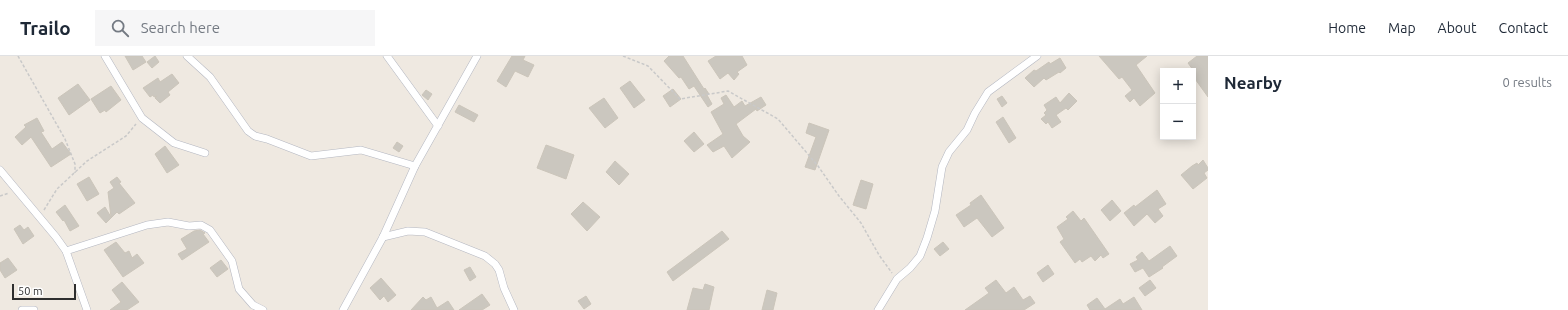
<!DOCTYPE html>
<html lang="en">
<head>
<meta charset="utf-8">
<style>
  body { margin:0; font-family:Ubuntu,sans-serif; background:#f6f6f7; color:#1f2937 }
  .controls { position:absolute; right:12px; top:12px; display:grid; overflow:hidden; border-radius:0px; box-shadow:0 2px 10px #0003 }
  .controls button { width:36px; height:36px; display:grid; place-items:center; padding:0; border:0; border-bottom:1px solid #e0e1e3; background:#fff; color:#1f2937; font:20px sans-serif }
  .scale { position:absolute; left:12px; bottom:10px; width:64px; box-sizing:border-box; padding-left:4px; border:2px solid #2e2e2e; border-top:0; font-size:11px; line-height:14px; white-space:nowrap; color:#2e2e2e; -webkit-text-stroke:3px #fff; paint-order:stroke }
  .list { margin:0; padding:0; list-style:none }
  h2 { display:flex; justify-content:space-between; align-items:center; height:52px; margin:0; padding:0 16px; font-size:17px }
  h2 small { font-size:13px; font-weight:400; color:#747a83 }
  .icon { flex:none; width:22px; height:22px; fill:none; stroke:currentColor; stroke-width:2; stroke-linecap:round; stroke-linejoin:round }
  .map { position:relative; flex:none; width:1208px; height:254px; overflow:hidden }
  header { display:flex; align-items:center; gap:24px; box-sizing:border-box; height:56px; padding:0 20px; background:#fff; border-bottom:1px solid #e0e1e3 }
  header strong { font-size:19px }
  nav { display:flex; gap:22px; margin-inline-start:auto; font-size:14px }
  .search { width:280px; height:36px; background:#f6f6f7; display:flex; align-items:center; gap:10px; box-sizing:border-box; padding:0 14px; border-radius:0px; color:#747a83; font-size:15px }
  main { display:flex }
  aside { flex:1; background:#fff }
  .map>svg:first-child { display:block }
  .building { fill:#cbc7bf; stroke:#cbc5ba }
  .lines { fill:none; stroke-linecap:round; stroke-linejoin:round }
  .minor-casing { stroke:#b4b7c1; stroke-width:8 }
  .path { stroke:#c9c9c9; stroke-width:1.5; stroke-dasharray:3 2; stroke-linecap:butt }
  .minor { stroke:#fff; stroke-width:7 }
</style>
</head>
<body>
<header>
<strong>Trailo</strong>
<div class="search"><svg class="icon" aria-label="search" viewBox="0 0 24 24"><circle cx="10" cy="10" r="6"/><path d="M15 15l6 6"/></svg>Search here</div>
<nav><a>Home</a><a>Map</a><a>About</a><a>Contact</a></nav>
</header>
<main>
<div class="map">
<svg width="1208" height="254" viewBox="0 0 1208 254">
  <rect width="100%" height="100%" fill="#efe9e1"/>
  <g class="building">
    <path d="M125,0h17l4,6 -13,8z"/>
    <path d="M155,0l4,6 -7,6 -5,-6z"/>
    <path d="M512,0h13l-2,4 11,5 -6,12 -13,-6 -9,16 -9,-6z"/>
    <path d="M669,0h14l21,33 1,-1 4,6 -2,1 5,9 -4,3 -14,-21 -5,3 -8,-12 -2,1 -15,-17z"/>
    <path d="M716,0h26l5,9 -10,7 2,2 -5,6 -6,-7 -8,6 -12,-18z"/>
    <path d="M1099,0h48l-11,9 19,28 -15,13 -6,-8 -4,4 -5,-6 7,-6 -10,-13 -3,2z"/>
    <path d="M1197,0h11v41l-15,-21 3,-2 -8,-11z"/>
    <path d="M1060,2l6,10 -6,5 -1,-1 -13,8 -2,-2 -10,9 -9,-9 9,-8 2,1 13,-9 1,2z"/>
    <path d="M172,18l7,9 -11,9 2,3 -10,8 -5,-5 2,-2 -3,1 -1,-2 -3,2 -7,-9 15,-10 2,4z"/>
    <path d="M630,25l15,19 -11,8 -14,-20z"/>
    <path d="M78,28l12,16 -21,15 -11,-17z"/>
    <path d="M111,30l10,14 -15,12 -1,-2 -5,3 -9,-14z"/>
    <path d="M673,33l8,10 -11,8 -7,-11z"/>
    <path d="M426,34l6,4 -4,6 -6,-5z"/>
    <path d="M1069,37l8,8 -9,9 -2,-2 -10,7 5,7 -9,6 -4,-6 -2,2 -5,-5 5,-4 -2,-2 3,-3 -3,-5 12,-8 4,6z"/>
    <path d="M726,39l8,12 8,-6 3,5 16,-9 5,8 -9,6 -1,-2 -20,15 7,12 7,6 -18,16 -8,-12 -11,6 -6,-7 16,-11 -12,-22 13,-8 -3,-6z"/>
    <path d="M1002,40l5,7 -5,4 -5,-8z"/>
    <path d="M604,42l14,20 -13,10 -16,-20z"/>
    <path d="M459,49l19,10 -4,7 -19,-10z"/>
    <path d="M1003,61l13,21 -7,5 -13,-21z"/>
    <path d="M37,62l7,13 -3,1 11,17 10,-7 9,12 -20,13 -20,-30 -9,8 -7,-8 11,-10 -2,-2z"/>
    <path d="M809,67l20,7 -14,40 -10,-3 11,-30 -10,-4z"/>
    <path d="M694,76l10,12 -10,8 -10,-11z"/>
    <path d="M397,86l6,4 -4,6 -6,-4z"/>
    <path d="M546,89l28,10 -8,24 -29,-11z"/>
    <path d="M165,90l14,19 -12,8 -12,-19z"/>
    <path d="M1203,104l5,8v2l-4,3 3,5 -14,11 -12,-14 11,-9 5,-3 1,2z"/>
    <path d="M615,105l14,13 -10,11 -13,-13z"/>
    <path d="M89,121l10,17 -12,7 -10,-17z"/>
    <path d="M117,121l4,5 -2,1 16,20 -16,11 -2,-2 -11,11 -9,-10 8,-6 6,10 -3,-25 6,-4 -4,-6z"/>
    <path d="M861,124l12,4 -7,25 -13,-4z"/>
    <path d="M1157,134l9,14 -8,5 5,7 -8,7 -8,-9 -13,12 -10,-13 10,-8 1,2z"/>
    <path d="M981,139l23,33 -12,9 -15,-19 -13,9 -8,-12 15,-10 -1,-2z"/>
    <path d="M1112,144l9,11 -11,10 -9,-11z"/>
    <path d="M583,146l17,15 -13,14 -16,-17z"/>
    <path d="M65,149l14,21 -9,5 -6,-11 -1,1 -7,-9z"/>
    <path d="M1073,155l8,10 3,-3 25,36 -6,4 -2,-3 -6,6 -4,-5 -9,6 -2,-3 -5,4 -15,-21 4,-3 -7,-12 11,-8 -2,-2z"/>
    <path d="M20,169l4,5 4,-3 6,9 -11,8 -9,-15z"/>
    <path d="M200,174l5,3 -2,1 6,8 -27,18 -4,-6 9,-5 -6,-10 13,-8z"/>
    <path d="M722,175l7,8 -56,42 -6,-9z"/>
    <path d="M116,186l9,11 4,-2 3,7 5,-4 7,9 -21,14 -19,-27z"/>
    <path d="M943,186l6,7 -9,7 -6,-7z"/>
    <path d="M1170,190l7,10 -15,11 1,1 -14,9 -6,-9 -8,4 -5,-8 8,-4 -2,-3 6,-5 7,9z"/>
    <path d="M8,202l9,12 -12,8 -5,-8v-7z"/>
    <path d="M221,204l7,9 -11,8 -7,-9z"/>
    <path d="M1048,209l6,9 -11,8 -6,-9z"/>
    <path d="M470,211l6,10 -6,4 -6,-11z"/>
    <path d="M381,222l15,17 -8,7 -4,-6 -4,4 -10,-12z"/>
    <path d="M996,224l10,13 8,-6 9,13 7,-4 5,7 -11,7h-59l24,-17 -4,-5z"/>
    <path d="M1150,224l6,8 -11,8 -6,-8z"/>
    <path d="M122,226l17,20 -12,8h-17l11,-8 -9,-12z"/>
    <path d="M705,228l9,3 -5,23h-22l6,-22 10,2z"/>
    <path d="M767,234l10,3 -4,17h-11z"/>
    <path d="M482,238l8,11 -8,5h-23z"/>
    <path d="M586,240l5,8 -7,5 -6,-8z"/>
    <path d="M423,241l3,3 5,-3 6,11 11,-7 6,9h-43z"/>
    <path d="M1134,241l8,13h-52l-3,-5 10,-7 8,11 15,-10 3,5z"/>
  </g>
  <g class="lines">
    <g class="minor-casing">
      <g id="minor">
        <path d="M105,0l37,62 32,25 31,10"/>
        <path d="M187,0l23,21 38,54 7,5 12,3 44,17 50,-6 54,16"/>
        <path d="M387,0l51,70"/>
        <path d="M0,114l56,67 10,14 21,59"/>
        <path d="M383,181l25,-6 17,1 60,24 10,8 4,6 5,18 10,22"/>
        <path d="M66,195l81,-26 21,-3 21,4 12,-1 9,5 22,31 7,28 14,16 10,5"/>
        <path d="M22,254h12"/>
        <path d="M343,254l40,-73 32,-71 62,-110"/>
        <path d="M878,254l19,-31 13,-11 10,-12 7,-18 8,-27 7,-44 7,-15 18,-22 8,-17 13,-21 49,-36"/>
      </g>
    </g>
    <g class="path">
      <path d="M18,0l47,83 10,25v9"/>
      <path d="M623,0l25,10 32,33 48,-8 50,28 40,47 21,30 22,27 18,32 13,18"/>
      <path d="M0,140l9,-3"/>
      <path d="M44,154l13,-21 30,-28 39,-25 10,-12"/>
    </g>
    <use href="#minor" class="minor"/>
  </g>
</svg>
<div class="controls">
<button>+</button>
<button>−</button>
</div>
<div class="scale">50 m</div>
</div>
<aside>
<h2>Nearby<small>0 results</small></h2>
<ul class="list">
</ul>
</aside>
</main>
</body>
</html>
